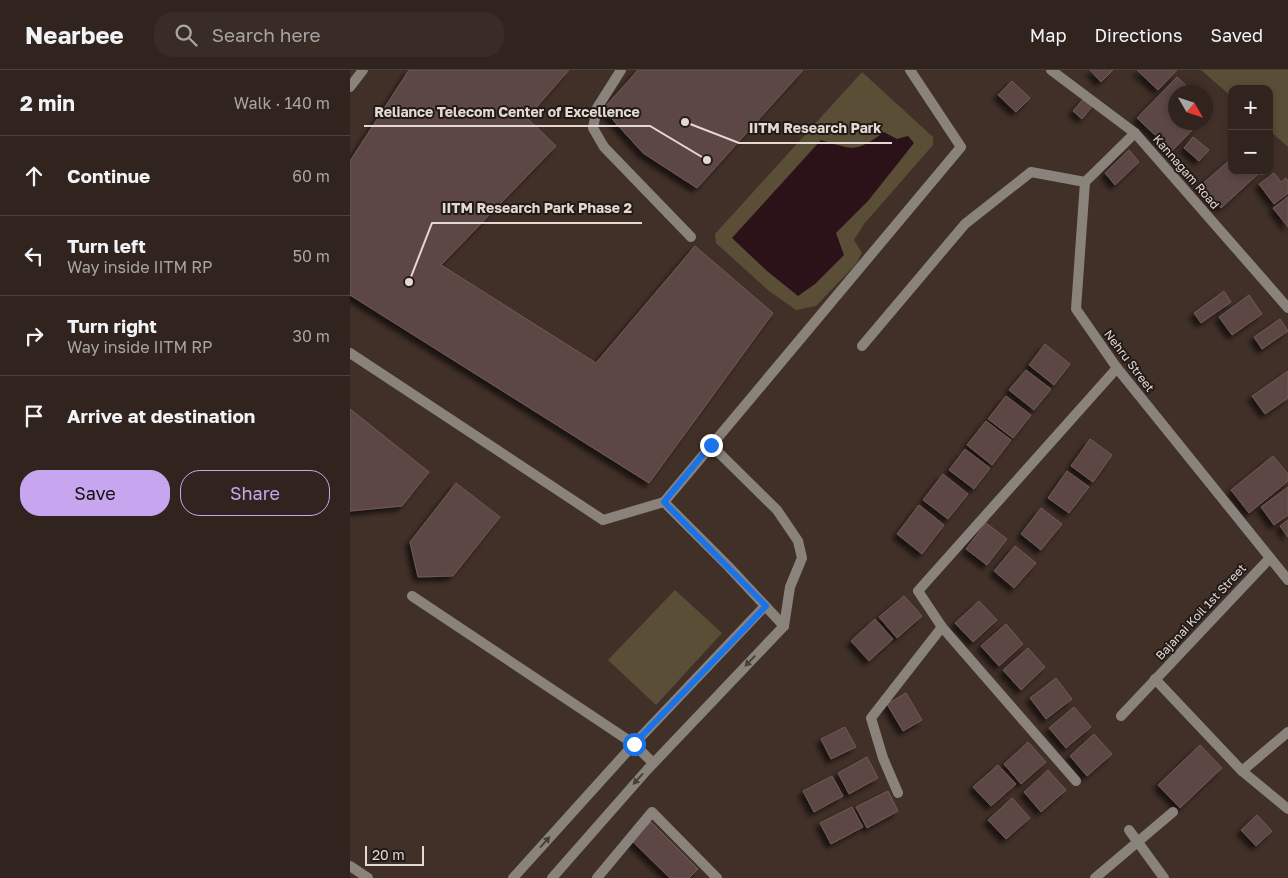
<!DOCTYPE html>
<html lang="en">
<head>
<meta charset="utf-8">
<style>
  body { margin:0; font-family:"Golos Text",sans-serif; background:#392c27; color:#f1f3f6 }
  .controls { position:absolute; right:15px; top:15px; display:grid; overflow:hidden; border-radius:10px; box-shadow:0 2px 8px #0003 }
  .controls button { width:45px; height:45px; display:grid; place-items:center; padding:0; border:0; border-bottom:1px solid #4c413c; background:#31241e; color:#f1f3f6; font:25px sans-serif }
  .compass { position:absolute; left:818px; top:15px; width:45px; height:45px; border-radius:50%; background:#31241e; box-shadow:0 2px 8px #0003; rotate:129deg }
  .scale { position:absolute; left:15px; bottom:12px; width:59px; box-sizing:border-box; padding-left:5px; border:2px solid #e4d8d3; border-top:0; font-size:14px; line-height:18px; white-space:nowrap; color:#e4d8d3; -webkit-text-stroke:4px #221a16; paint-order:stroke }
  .stop { position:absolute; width:15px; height:15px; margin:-11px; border:4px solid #1a73e8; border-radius:50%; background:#fff }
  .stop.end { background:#1a73e8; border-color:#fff; box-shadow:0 1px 5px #0008 }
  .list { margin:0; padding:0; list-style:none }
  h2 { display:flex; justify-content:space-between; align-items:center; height:65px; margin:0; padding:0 20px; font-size:21px }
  h2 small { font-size:16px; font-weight:400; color:#a8a4a4 }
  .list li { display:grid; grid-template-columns:32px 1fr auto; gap:15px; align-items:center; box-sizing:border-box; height:80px; padding:0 20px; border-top:1px solid #4c413c }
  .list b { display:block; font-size:19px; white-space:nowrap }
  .list p { margin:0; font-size:16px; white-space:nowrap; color:#a8a4a4 }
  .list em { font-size:16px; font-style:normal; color:#a8a4a4 }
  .actions { display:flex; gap:10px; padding:15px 20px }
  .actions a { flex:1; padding:11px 0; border:1px solid #c7a6ef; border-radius:20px; text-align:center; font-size:18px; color:#c7a6ef }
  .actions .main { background:#c7a6ef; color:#111 }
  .icon { flex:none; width:28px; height:28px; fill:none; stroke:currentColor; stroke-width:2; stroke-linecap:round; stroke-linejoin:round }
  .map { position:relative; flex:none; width:938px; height:808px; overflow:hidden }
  header { display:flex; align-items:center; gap:30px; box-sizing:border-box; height:70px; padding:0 25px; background:#31241e; border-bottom:1px solid #4c413c }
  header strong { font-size:24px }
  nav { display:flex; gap:28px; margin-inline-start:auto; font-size:18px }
  .search { width:350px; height:45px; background:#392c27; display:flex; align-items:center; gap:12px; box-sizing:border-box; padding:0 18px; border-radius:20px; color:#a8a4a4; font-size:19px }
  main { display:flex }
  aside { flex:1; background:#31241e }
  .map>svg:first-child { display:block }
  .green { fill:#5a4e37 }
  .water { fill:#2b1118 }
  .building { fill:#5b4644; stroke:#715b59; filter:url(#shadow) }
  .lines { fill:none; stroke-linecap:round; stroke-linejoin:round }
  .service { stroke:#8a837c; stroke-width:10 }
  .minor { stroke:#8a837c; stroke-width:10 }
  .tertiary { stroke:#8a837c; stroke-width:10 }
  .oneway { fill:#463f3a }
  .route { stroke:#1a73e8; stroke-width:6 }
  .labels { text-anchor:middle; stroke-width:4; stroke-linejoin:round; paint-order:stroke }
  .street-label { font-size:12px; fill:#e4d8d3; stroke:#221a16 }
  .leader { fill:none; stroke:#e4d8d3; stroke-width:2 }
  .callout-dot { fill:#e4d8d3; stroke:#221a16; stroke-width:2 }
  .callout-label { font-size:14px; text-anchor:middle; font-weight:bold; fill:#e4d8d3; stroke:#221a16; stroke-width:4; stroke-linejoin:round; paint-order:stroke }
</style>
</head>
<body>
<header>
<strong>Nearbee</strong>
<div class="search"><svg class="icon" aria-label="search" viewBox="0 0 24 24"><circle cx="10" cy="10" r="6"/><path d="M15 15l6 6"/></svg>Search here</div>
<nav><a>Map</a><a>Directions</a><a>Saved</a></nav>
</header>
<main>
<aside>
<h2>2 min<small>Walk · 140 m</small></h2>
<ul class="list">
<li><svg class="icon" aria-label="ahead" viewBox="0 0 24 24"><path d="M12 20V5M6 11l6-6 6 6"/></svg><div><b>Continue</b></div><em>60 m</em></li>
<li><svg class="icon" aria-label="left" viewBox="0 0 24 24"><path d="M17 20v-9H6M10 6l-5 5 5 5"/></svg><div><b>Turn left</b><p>Way inside IITM RP</p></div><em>50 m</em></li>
<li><svg class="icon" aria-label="right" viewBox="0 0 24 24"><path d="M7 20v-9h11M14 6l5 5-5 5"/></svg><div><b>Turn right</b><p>Way inside IITM RP</p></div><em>30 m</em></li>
<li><svg class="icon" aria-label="arrive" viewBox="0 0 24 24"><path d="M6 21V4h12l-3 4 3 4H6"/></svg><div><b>Arrive at destination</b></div></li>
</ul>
<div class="actions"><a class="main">Save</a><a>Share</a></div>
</aside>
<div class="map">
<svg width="938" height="808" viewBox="0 0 938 808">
  <defs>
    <filter id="shadow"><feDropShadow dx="-4.5" dy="4.5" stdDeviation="2.5" flood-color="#0009"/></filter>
  </defs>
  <rect width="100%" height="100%" fill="#413028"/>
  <g class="green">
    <path d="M851,0h87v77l-19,-17v-41h-37v8z"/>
    <path d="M512,2l71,65v8l-69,79 -10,16 8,13 -6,11 -40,42 -20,4 -27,-19 -53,-48 -1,-9z"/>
    <path d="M325,520l47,43 -66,72 -48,-45z"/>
  </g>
  <path class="water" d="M534,62l13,7 11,-3 6,7 -46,58 -32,32 8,22 -29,29 -17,12 -31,-25 -35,-33 89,-98c34,10 34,13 63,-8z"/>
  <g class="building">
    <path d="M59,0h160l-42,48 29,28 -115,119 155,98 99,-117 78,67 -124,170 -299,-188v-134z"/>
    <path d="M288,0h165l-106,118 -54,-35 -40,-44z"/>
    <path d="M740,0h23l-12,12z"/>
    <path d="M787,0h40l-19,20z"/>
    <path d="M827,7l16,15h-17v30h24l-28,29 -35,-33z"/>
    <path d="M662,11l18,17 -14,14 -18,-17z"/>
    <path d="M735,27l9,7 -12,15 -9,-8z"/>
    <path d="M843,67l16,13 -10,11 -15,-13z"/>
    <path d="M779,80l10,12 -24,23 -10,-12z"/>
    <path d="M882,88v13h22l3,4 -36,33 -20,-23z"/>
    <path d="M924,103l7,9 5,-4 2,3v12l-14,11 -15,-20z"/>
    <path d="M938,127v30l-15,-19z"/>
    <path d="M874,221l7,11 -30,21 -7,-10z"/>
    <path d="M899,225l13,19 -30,21 -13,-18z"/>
    <path d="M930,249l8,12 -26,18 -8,-12z"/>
    <path d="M695,274l25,20 -16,21 -25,-20z"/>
    <path d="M676,300l25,19 -17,21 -25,-20z"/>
    <path d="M938,301v27l-23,16 -13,-18z"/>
    <path d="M656,326l25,19 -18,23 -25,-19z"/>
    <path d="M0,339l79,63 -27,34 -52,5z"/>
    <path d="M636,351l25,19 -19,25 -25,-20z"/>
    <path d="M740,369l22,16 -19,27 -22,-16z"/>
    <path d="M615,379l25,19 -16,21 -25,-19z"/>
    <path d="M923,386l15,18v7l-39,32 -18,-23z"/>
    <path d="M717,401l22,16 -20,26 -21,-15z"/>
    <path d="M593,404l25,20 -20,25 -25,-19z"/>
    <path d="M106,413l44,34 -47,59 -35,1 -8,-35z"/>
    <path d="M938,417v28l-14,10 -13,-18z"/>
    <path d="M569,435l25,20 -22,29 -25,-20z"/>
    <path d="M691,438l21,16 -21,26 -20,-16z"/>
    <path d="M938,450v17l-8,-11z"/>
    <path d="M636,453l21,16 -20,26 -21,-16z"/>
    <path d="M665,476l21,17 -22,25 -20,-17z"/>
    <path d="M554,526l18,20 -25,22 -18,-21z"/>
    <path d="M629,531l18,19 -24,22 -18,-19z"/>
    <path d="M525,549l18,20 -24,22 -18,-20z"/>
    <path d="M656,554l17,20 -24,22 -18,-20z"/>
    <path d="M678,578l17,19 -24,23 -18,-20z"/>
    <path d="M706,608l16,21 -26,20 -16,-21z"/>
    <path d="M556,623l16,27 -19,11 -16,-27z"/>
    <path d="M724,637l17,20 -25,21 -17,-20z"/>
    <path d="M495,657l11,20 -25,12 -10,-20z"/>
    <path d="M744,664l18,20 -25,22 -17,-20z"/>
    <path d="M678,672l18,20 -25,22 -17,-20z"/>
    <path d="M850,675l22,23 -42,40 -22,-23z"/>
    <path d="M517,687l11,21 -29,16 -11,-21z"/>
    <path d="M648,695l18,19 -25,22 -18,-19z"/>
    <path d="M698,700l18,20 -25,22 -17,-20z"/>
    <path d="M482,706l11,20 -29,16 -11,-21z"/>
    <path d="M538,721l10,20 -31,17 -11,-21z"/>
    <path d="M662,728l18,20 -24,21 -18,-19z"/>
    <path d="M502,737l11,20 -32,17 -11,-21z"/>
    <path d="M907,745l15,16 -16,15 -15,-16z"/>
    <path d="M301,752l47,47 -9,9h-19l-38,-37z"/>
  </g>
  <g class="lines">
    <g class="service">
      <path d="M271,0l-24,38 -4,20 11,19 87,90"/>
      <path d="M0,17l13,-17"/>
      <path d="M0,283l253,167 61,-18"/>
      <path d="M62,526l222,148 19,19"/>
      <path d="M434,556l-56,-60 -64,-64 297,-355 -51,-77"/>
      <path d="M779,760l35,48"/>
      <path d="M0,796l18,12"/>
      <path d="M163,808l121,-134 131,-138"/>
      <path d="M202,808l95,-108 137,-144 6,-39 12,-29 -4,-17 -21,-31 -66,-65"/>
      <path d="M247,808l55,-66 65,66"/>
      <path d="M745,808l78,-66"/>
    </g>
    <g class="minor">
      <path d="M785,63l-50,49 -9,127 41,59 171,212"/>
      <path d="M512,276l103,-122 66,-52 54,10"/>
      <path d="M805,609l87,92 46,38"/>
      <path d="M771,646l149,-158"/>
      <path d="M892,701l46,-39"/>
      <path d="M726,711l-134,-154 -24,-36 199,-223"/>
      <path d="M548,723l-15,-35 -12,-40 71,-91"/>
    </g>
    <path class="tertiary" d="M701,0l84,63 153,175"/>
  </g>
  <defs><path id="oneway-solid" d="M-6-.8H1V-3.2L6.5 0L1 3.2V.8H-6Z" transform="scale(1.25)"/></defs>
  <g class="oneway">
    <use href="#oneway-solid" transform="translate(400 591) rotate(134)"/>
    <use href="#oneway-solid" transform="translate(288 709) rotate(132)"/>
    <use href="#oneway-solid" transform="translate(195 772) rotate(-48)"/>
  </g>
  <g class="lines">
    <path class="route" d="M284,674l132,-138 -102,-104 47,-57"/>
  </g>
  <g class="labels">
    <g class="street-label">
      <text transform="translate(836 102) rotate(49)" y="4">Kannagam Road</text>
      <text transform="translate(779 291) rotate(53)" y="4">Nehru Street</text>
      <text transform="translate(851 542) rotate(-47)" y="4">Bajanai Koil 1st Street</text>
    </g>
  </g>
  <path class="leader" d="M357 90L300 56H14M335 52L389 73H542M59 212L82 153H292"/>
  <g class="callout-dot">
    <circle cx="357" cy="90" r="5"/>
    <circle cx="335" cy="52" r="5"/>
    <circle cx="59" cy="212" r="5"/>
  </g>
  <g class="callout-label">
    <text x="157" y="47">Reliance Telecom Center of Excellence</text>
    <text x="465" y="63">IITM Research Park</text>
    <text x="187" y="143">IITM Research Park Phase 2</text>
  </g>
</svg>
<div class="controls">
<button>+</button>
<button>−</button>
</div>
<svg class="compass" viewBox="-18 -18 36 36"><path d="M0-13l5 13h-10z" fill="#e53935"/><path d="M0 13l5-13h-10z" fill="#a8a4a4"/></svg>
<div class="scale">20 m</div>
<div class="stop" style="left:284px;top:674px"></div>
<div class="stop end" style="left:361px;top:375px"></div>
</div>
</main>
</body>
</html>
